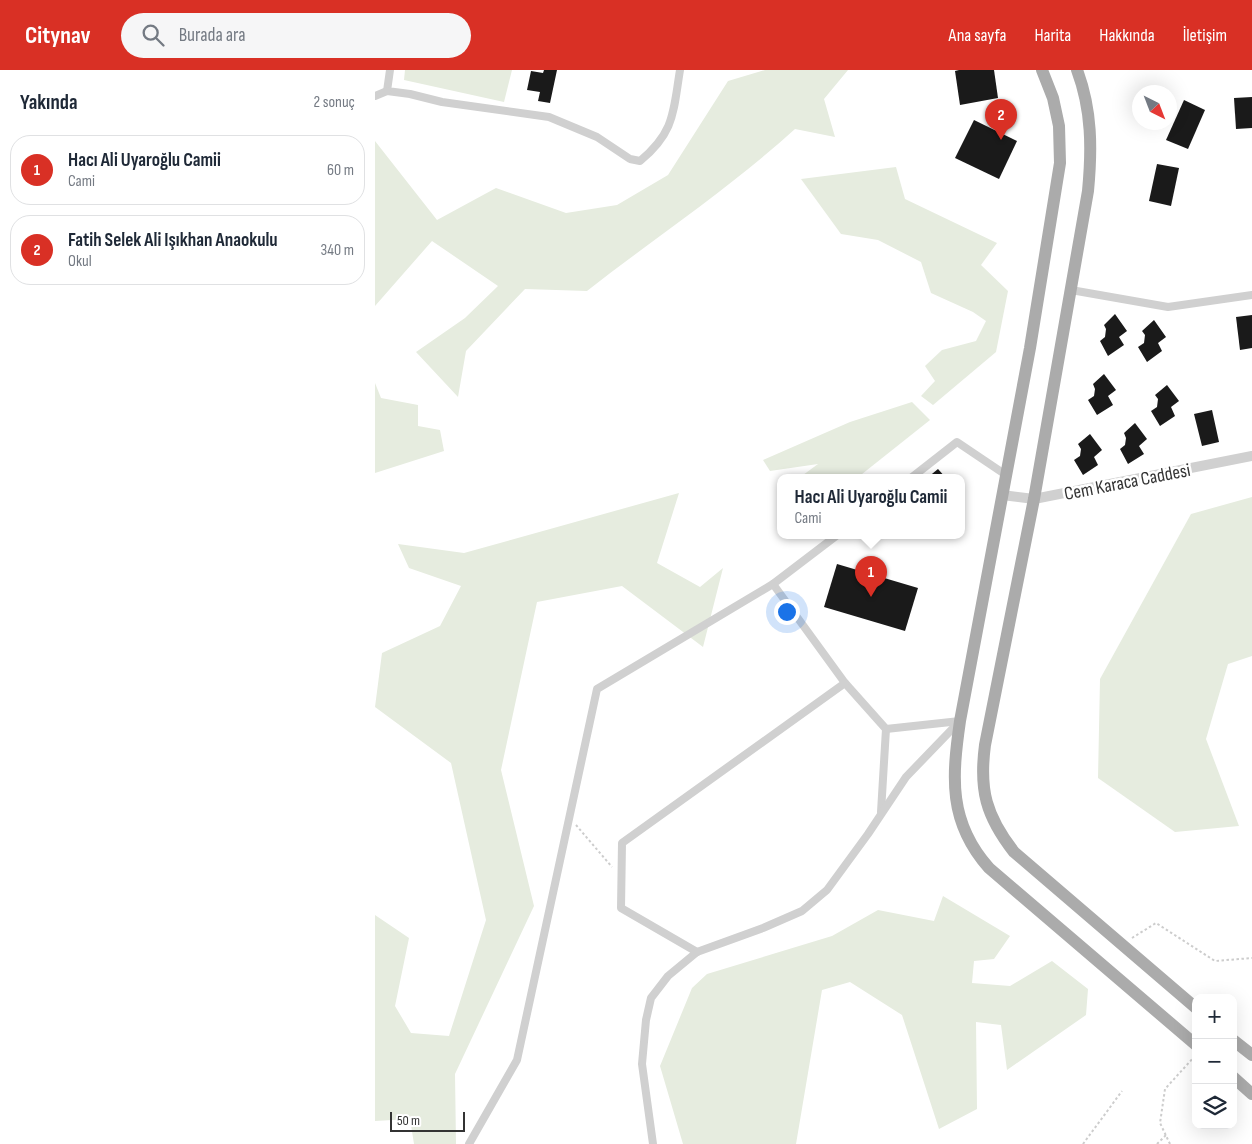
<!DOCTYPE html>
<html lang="tr">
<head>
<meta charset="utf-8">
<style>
  body { margin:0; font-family:"Sofia Sans Condensed",sans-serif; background:#f6f6f7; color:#1f2937 }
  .controls { position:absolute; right:15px; bottom:15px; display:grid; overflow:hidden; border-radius:10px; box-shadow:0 5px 20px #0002 }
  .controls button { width:45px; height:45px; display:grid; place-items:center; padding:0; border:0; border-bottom:1px solid #e0e1e3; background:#fff; color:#1f2937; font:25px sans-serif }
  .compass { position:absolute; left:757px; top:15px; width:45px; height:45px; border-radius:50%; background:#fff; box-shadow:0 5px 20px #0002; rotate:138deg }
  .scale { position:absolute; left:15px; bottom:12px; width:75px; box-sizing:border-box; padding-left:5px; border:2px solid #333; border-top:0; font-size:14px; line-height:18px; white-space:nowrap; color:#333; -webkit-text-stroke:4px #fff; paint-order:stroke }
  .you { position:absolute; left:411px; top:541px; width:18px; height:18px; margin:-12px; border:4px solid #fff; border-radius:50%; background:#1a73e8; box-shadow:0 0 0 8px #1a73e833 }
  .badge { display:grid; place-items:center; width:32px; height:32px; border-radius:50%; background:#d93025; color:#fff; font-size:16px; font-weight:700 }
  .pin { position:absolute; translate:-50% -41px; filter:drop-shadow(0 1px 2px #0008) }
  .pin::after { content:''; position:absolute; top:26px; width:18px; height:15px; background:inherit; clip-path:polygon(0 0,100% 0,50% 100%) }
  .popup { position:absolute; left:402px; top:404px; width:188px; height:65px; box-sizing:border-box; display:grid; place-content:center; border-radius:10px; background:#fff; filter:drop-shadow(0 1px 4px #0005); font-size:16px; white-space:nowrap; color:#747a83 }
  .popup b { font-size:19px; color:#1f2937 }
  .popup::after { content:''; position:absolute; left:50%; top:100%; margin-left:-10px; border:10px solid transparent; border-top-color:#fff }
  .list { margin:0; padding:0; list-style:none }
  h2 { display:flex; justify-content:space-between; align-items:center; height:65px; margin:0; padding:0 20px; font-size:21px }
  h2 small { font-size:16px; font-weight:400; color:#747a83 }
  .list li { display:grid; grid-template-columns:32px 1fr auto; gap:15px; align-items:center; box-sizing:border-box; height:70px; margin:0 10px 10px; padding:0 10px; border:1px solid #e0e1e3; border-radius:20px }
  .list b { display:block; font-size:19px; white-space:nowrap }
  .list p { margin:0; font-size:16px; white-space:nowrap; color:#747a83 }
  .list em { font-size:16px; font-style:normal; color:#747a83 }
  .icon { flex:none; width:28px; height:28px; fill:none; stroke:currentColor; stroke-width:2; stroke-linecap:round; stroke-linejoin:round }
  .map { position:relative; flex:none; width:877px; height:1074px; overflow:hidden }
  header { display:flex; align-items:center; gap:30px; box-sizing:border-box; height:70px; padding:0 25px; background:#d93025; color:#fff }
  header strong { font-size:24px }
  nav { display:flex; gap:28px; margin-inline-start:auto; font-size:18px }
  .search { width:350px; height:45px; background:#f6f6f7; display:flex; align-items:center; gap:12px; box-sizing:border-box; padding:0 18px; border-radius:28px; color:#747a83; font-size:19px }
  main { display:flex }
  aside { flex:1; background:#fff }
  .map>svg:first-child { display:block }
  .green { fill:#e6ecdf }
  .building { fill:#1a1a1a }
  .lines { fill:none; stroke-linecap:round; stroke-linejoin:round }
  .path { stroke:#cdcdcd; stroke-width:2; stroke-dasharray:2.5 2.5; stroke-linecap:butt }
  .minor { stroke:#d0d0d0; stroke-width:8 }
  .tertiary { stroke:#d0d0d0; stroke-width:10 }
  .primary { stroke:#ababab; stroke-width:12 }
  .labels { text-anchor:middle; stroke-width:5; stroke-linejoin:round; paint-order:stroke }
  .street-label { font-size:19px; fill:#333; stroke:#fff }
</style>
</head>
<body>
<header>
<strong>Citynav</strong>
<div class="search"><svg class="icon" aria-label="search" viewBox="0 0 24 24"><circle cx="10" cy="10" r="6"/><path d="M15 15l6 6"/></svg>Burada ara</div>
<nav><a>Ana sayfa</a><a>Harita</a><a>Hakkında</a><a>İletişim</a></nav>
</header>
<main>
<aside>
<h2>Yakında<small>2 sonuç</small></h2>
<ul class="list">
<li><span class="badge">1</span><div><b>Hacı Ali Uyaroğlu Camii</b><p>Cami</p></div><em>60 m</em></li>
<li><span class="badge">2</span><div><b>Fatih Selek Ali Işıkhan Anaokulu</b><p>Okul</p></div><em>340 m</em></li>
</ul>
</aside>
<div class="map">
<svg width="877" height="1074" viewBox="0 0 877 1074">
  <rect width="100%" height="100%" fill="#fff"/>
  <g class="green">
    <path d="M30,0h107l-8,32 -100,-22z"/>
    <path d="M390,0h83l-24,29 11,38 -40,-8c-65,59 -139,108 -208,162l-62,-2 -59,62 -8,46 -42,-45 49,-34 33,-32 -66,-45 -57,65v-165l62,79 59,-32 70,25 51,-8 51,-30 60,-94z"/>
    <path d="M521,97l9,32 92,44 -16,22 27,26 -12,61 -63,53 -12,-9 14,-15 -10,-15 17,-16 34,-9 10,-20 -13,-9 -42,-19 -10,-31 -43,-22 -37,-6 -40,-55z"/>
    <path d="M0,313l6,15 37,7v21l22,4 4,21 -69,22z"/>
    <path d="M537,332l18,18 -73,58h-58l19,-14 -48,7 -7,-11 87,-38z"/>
    <path d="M304,423l-22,70 43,24 23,-19 -20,79 -81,-61 -85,16 -36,168 33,136 -79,168 1,70h-42l-4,-25 -35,2v-206l34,23 -14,68 16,27 38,3 37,-116 -35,-157 -76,-56 7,-54 58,-27 21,-40 -52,-18 -11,-24 66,9z"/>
    <path d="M877,427v159l-24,8 -22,75 33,87 -64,6 -77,-54 2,-99 91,-165z"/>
    <path d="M568,826l67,40 -16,23 -20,2 -2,22 38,3 42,-25 36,28 -2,26 -79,55 -6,-45 -25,-3 1,87 -38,20 -37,-114 -52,-33 -28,8 -26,154h-113l-23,-78 32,-78 15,-14 125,-38 46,-26 56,11z"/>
  </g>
  <g class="building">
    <path d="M169,0h13l-7,33 -12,-2 2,-9 -13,-2 4,-19 12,2z"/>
    <path d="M584,0h35l4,28 -38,7 -5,-34z"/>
    <path d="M877,27v31l-16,1 -2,-31z"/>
    <path d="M809,30l21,10 -17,39 -22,-9z"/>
    <path d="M599,50l43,21 -18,38 -44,-21z"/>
    <path d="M782,94l22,4 -8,38 -22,-5z"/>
    <path d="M740,244l12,17 -8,6 5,8 -16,11 -8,-15 5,-4 1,-8 -2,-4z"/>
    <path d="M877,245v33l-12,2 -4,-33z"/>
    <path d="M779,250l12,17 -8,6 4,8 -15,11 -9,-15 6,-4 1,-8 -3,-4z"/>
    <path d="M729,304l12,16 -8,6 5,9 -16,10 -9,-15 6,-4 1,-7 -2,-5z"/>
    <path d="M792,315l12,16 -8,6 4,9 -15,10 -9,-15 6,-4 1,-8 -3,-4z"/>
    <path d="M837,340l7,32 -17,4 -8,-32z"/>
    <path d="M760,353l12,16 -8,7 5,8 -16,10 -8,-15 5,-4 1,-7 -2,-5z"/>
    <path d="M715,364l12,16 -8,7 4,8 -15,10 -9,-15 6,-4 1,-7 -3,-5z"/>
    <path d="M563,399l8,9h-19z"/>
    <path d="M462,494l81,24 -13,43 -81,-24z"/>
  </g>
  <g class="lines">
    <g class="path">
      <path d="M201,755l36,42"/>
      <path d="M757,868l24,-15 59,38 37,-3"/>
      <path d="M708,1074l39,-53"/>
      <path d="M782,1074l9,-9"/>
      <path d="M795,1074l-10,-21 5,-34 30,-33"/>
    </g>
    <g class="minor">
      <path d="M15,0l-3,21 23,3 32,8 107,15 48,20 33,22 10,2c35,-29 33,-49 40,-91"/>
      <path d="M0,26l12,-5"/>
      <path d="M696,220l97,17 84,-12"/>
      <path d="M536,408l46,-36 49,33"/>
      <path d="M470,613l41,46 -5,83"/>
      <path d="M511,659l74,-8"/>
      <path d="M322,882l-76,-44 1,-65 223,-160 -72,-99"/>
      <path d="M94,1074l48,-84 80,-371 176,-105 63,-48"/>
      <path d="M278,1074l-11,-80 4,-44 5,-22 17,-22 29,-24 66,-24 39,-17 25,-21 41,-56 38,-57 53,-55"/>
    </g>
    <path class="tertiary" d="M627,425l32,4 218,-43"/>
    <g class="primary">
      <path d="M667,0l11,28 6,28 1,37 -30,185 -70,373c-8,56 -12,101 29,147l207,177"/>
      <path d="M702,0c15,40 15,79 11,121l-54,308 -49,246c-6,45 1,71 29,107l182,156"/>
      <path d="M858,970l19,15"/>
      <path d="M858,1007l19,17"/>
    </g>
  </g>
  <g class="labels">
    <g class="street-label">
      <text transform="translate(752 411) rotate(-11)" y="7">Cem Karaca Caddesi</text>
    </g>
  </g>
</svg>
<div class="controls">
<button>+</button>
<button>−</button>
<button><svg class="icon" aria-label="layers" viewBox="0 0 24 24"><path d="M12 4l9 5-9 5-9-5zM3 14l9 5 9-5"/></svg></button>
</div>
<svg class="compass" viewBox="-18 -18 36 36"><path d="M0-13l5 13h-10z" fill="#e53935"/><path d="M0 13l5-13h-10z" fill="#747a83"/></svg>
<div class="scale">50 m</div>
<div class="you"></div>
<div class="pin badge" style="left:496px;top:527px">1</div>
<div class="popup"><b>Hacı Ali Uyaroğlu Camii</b>Cami</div>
<div class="pin badge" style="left:626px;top:70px">2</div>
</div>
</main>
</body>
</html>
